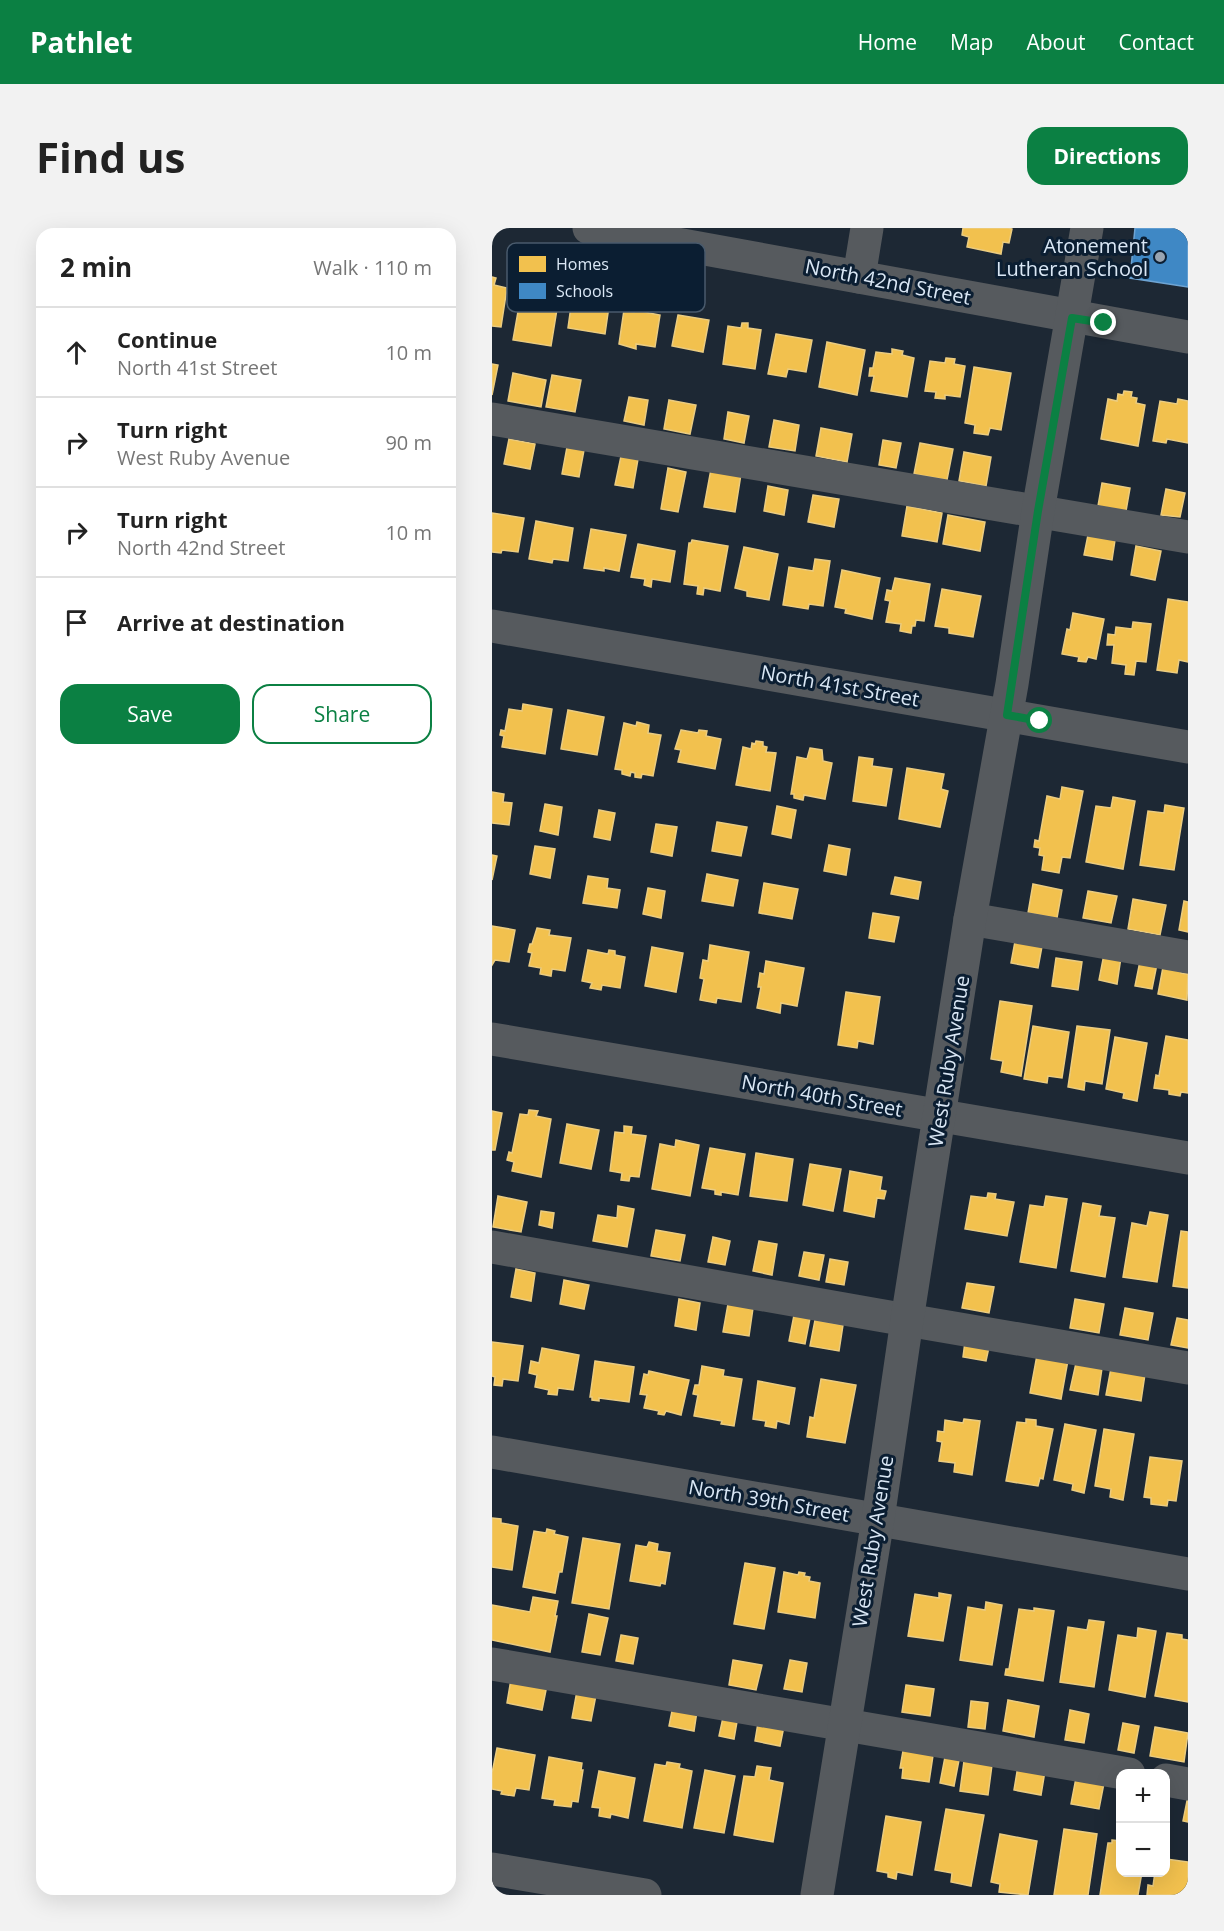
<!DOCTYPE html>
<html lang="en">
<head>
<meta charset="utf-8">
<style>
  body { margin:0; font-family:"Open Sans",sans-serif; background:#f2f2f2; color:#222 }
  .controls { position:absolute; right:18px; bottom:18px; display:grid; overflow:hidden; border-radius:12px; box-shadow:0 6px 24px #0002 }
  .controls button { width:54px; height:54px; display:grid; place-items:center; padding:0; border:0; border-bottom:2px solid #e0e0e0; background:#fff; color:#222; font:30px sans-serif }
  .stop { position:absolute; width:18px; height:18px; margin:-14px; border:4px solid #0b8043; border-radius:50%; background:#fff }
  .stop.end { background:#0b8043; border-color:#fff; box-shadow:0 2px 6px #0008 }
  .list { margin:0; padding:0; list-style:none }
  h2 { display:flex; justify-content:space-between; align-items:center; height:78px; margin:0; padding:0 24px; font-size:26px }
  h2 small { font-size:20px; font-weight:400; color:#767676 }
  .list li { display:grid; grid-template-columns:39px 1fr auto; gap:18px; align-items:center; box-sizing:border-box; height:90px; padding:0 24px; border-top:2px solid #e0e0e0 }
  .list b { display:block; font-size:22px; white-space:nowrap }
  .list p { margin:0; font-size:20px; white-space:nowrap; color:#767676 }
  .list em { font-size:20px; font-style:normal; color:#767676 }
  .actions { display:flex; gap:12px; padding:18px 24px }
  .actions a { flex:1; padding:14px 0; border:2px solid #0b8043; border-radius:18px; text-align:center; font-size:21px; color:#0b8043 }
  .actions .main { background:#0b8043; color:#fff }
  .icon { flex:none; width:33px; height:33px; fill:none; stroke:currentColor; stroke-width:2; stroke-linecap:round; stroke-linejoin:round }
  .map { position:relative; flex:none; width:696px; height:1667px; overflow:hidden; border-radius:18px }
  header { display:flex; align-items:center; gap:36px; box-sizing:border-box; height:84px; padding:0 30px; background:#0b8043; color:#fff }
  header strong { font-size:28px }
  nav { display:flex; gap:33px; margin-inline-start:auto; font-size:21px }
  .intro { display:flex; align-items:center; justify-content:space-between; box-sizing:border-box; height:144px; padding:0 36px }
  h1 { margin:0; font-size:42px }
  .button { padding:15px 27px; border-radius:18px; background:#0b8043; color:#fff; font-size:21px; font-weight:700 }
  main { display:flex; gap:36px; padding:0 36px }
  aside { flex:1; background:#fff; border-radius:18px; box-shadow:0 6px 24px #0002 }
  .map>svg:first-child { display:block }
  .homes { fill:#f2c14e; stroke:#ebcc80; stroke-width:1.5 }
  .schools { fill:#3f88c5; stroke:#6ea4d3; stroke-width:1.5 }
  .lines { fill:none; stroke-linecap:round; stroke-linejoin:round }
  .minor { stroke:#565a5e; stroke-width:33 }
  .route { stroke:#0b8043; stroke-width:8 }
  .poi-dot { fill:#98a4b1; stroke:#0b1e32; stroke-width:2 }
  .labels { text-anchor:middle; stroke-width:6; stroke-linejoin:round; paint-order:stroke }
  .poi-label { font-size:20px; fill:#dae7f5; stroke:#0b1e32; text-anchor:end }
  .street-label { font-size:20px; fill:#dae7f5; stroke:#0b1e32 }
  .key { fill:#0b1e32; stroke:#495a6c; stroke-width:1.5 }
  .key-label { font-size:16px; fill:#dae7f5 }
</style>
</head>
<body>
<header>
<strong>Pathlet</strong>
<nav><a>Home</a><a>Map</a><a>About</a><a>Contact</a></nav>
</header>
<div class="intro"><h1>Find us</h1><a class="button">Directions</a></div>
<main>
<aside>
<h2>2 min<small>Walk · 110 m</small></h2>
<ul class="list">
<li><svg class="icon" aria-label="ahead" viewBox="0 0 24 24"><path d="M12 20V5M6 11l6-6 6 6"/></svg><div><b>Continue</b><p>North 41st Street</p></div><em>10 m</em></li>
<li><svg class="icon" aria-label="right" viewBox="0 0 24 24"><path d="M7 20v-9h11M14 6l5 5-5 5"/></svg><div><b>Turn right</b><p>West Ruby Avenue</p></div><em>90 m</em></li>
<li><svg class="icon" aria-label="right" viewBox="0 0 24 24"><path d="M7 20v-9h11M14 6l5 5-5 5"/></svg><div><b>Turn right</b><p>North 42nd Street</p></div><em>10 m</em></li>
<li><svg class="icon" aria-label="arrive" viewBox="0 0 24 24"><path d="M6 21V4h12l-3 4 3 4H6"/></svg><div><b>Arrive at destination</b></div></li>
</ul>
<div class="actions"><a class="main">Save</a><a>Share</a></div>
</aside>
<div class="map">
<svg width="696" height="1667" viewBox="0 0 696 1667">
  <rect width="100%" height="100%" fill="#1d2834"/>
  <g class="homes">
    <path d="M471,0h45l4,1 -3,14 -6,-1 -2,12 -34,-7 2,-10 -7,-2z"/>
    <path d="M0,49l4,1 -2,7 13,3 -6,39 -9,-1z"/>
    <path d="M30,61l27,4 -1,8 10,2 -7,43 -38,-6z"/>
    <path d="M98,67l9,2 -1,7 11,2 -4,28 -37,-6 4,-29 17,3z"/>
    <path d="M143,80l9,1v3l16,3 -5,32 -19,-3v5l-17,-5 5,-34 10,2z"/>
    <path d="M186,87l31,5 -6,32 -31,-6z"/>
    <path d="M250,95h6v5l13,2 -6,39 -32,-5 5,-38 13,2z"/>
    <path d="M284,106l36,6 -6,32 -18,-3 -2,8 -18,-3z"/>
    <path d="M335,114l38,8 -8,45 -38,-8z"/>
    <path d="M400,121l11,2 -1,4 12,3 -7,39 -36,-6 3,-15h-5l1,-8h3l3,-16 16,2z"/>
    <path d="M454,130l9,1 -1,5 11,2 -5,31 -15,-2v4l-10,-1 1,-6 -11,-1 5,-30 15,2z"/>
    <path d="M0,136l6,1 -6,30z"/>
    <path d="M482,139l37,6 -10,57 -11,-2 -2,7 -14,-2 1,-8 -10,-2z"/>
    <path d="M21,145l33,7 -5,27 -33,-6z"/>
    <path d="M60,147l29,5 -6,32 -29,-5z"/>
    <path d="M632,163l8,1 -1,5 6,1 -1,5 9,2 -7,41 -37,-7 7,-40 9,2 1,-7 5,1z"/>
    <path d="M137,169l19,3 -4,25 -20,-4z"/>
    <path d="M686,171l10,2v42l-21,-4 -1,4 -13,-2 7,-40 17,3z"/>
    <path d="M177,172l27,5 -6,29 -26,-5z"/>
    <path d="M236,184l21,4 -5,27 -20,-4z"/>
    <path d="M282,192l25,5 -4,26 -26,-4z"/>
    <path d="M329,200l31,6 -5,28 -31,-6z"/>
    <path d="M17,211l26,5 -5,25 -26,-5z"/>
    <path d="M391,212l18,3 -5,25 -17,-3z"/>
    <path d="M428,215l33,6 -6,31 -33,-6z"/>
    <path d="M75,219l17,3 -5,27 -17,-3z"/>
    <path d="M472,224l27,5 -5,29 -27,-5z"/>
    <path d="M129,228l17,3 -5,29 -18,-3z"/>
    <path d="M176,240l18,4 -8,40 -17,-3z"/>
    <path d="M219,241l30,5 -6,38 -31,-5z"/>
    <path d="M610,255l28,5 -4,23 -28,-5z"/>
    <path d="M276,258l20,4 -4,25 -20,-4z"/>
    <path d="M674,261l19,4 -5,24 -19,-2z"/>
    <path d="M321,267l26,4 -5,28 -26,-5z"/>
    <path d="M415,278l35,7 -5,29 -35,-6z"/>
    <path d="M0,285l32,5 -6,34 -16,-2 -1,3 -9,-1z"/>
    <path d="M456,287l37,7 -5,29 -37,-7z"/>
    <path d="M44,293l37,7 -5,33 -15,-2 -1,4 -23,-4z"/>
    <path d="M99,301l35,6 -7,36 -15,-3v3l-20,-3z"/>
    <path d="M596,307l27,5 -3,20 -28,-5z"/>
    <path d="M200,312l36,6 -8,45 -16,-3 -1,7 -6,-1 1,-8 -14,-2 5,-41h2z"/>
    <path d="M146,316l37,7 -5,31 -18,-3 -1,8 -7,-2 1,-6 -14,-2z"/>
    <path d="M644,318l25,5 -6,29 -24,-5z"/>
    <path d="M252,319l34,7 -9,46 -22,-4v-5l-12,-3z"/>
    <path d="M323,331l15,2 -7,45 -14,-2 -1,5 -25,-4 6,-38 24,4z"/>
    <path d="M350,342l38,8 -8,41 -27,-6 1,-4 -11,-2z"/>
    <path d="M403,350l35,6 -6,37 -8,-1 -1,6h-3l-1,7 -11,-2 1,-7 -15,-2 4,-21 -5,-1 2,-10 5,1z"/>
    <path d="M450,361l39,7 -8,41 -24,-4v-5l-14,-2z"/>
    <path d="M676,371l20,3v60l-9,-2 -2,13 -20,-3z"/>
    <path d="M581,385l31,6 -8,40 -8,-2 -2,5 -8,-1 1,-4 -17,-3 5,-25 3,1z"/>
    <path d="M641,394l18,2 -5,38 -10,-1 -2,14 -9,-1 1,-9 -14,-2 2,-18h-7l1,-11 7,1 1,-8 16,2z"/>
    <path d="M31,476l29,5 -7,45 -43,-7 2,-11 -4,-1 1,-5 4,1 4,-22 13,2z"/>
    <path d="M76,482l36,7 -7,38 -36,-6z"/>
    <path d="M145,494l12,3 -1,8 13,2 -8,41 -11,-2 -1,4 -6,-1v-4l-4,-1 -1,4 -8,-2v-4l-7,-1 9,-46 12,3z"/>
    <path d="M189,502l17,3 1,-3 8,1 -1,5 15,3 -6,30 -37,-7 3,-12 -6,-1z"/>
    <path d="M264,513l7,1v4l4,1 -1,5 10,1 -6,38 -34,-6 7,-38 8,2 1,-6 3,1z"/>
    <path d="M318,520l12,2 1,11 9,2 -7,36 -21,-4 -1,5 -9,-2v-4h-3l6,-37 10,2z"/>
    <path d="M367,529l14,2 -1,7 20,3 -6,37 -33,-5z"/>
    <path d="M415,540l37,6 -3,15 7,2 -8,36 -41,-8z"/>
    <path d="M570,559l21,4 -13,67 -8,-1 -3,16 -17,-3 2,-14 -5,-1 1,-7 -6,-1 1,-7 4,1 8,-45 13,3z"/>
    <path d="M0,564l12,2 -1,8 9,1 -3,22 -17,-2z"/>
    <path d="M621,569l22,4 -12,68 -37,-7 10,-56 15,2z"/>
    <path d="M53,576l17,3 -4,28 -18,-4z"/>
    <path d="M673,577l19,3 -10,62 -34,-5 8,-54 16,2z"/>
    <path d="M285,578l19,4 -5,28 -19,-4z"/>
    <path d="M107,582l16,3 -5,27 -16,-3z"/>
    <path d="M225,594l30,5 -6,29 -29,-5z"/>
    <path d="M164,596l21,3 -5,29 -21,-4z"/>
    <path d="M337,617l21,4 -4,26 -22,-4z"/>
    <path d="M43,618l20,3 -5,29 -20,-4z"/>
    <path d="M0,627l5,1 -5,24z"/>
    <path d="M215,646l31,6 -5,26 -31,-5z"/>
    <path d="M96,648l20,3 -1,9 13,2 -3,18 -34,-5z"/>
    <path d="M403,649l26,5 -3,17 -27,-5z"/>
    <path d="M272,655l34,6 -6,30 -33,-6z"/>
    <path d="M541,656l29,6 -5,28 -29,-5z"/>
    <path d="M156,660l17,3 -4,27 -18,-4z"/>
    <path d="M596,663l29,5 -6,27 -28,-5z"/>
    <path d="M641,671l33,6 -6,30 -32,-6z"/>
    <path d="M692,673l4,1v30l-9,-2z"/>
    <path d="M381,685l26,4 -5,25 -25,-4z"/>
    <path d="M0,698l23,4 -6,32 -14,-2 -3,5z"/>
    <path d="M45,700l13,2 -1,5 22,3 -6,33 -13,-2 -1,7 -11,-2 1,-6 -12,-2 3,-13 -4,-1 2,-8h2z"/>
    <path d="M524,708l27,5 -5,27 -27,-5z"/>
    <path d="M218,717l39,7 -8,50 -24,-4 -1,5 -16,-3 4,-21 -4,-1 3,-18 5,1z"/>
    <path d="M160,719l31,6 -7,39 -31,-6z"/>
    <path d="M96,722l20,4 1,-4 6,1v4l10,2 -5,31 -18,-3 -1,5 -11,-2 2,-5 -10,-2z"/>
    <path d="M612,726l17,3 -4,27 -18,-4z"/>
    <path d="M564,730l26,4 -4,28 -26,-4z"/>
    <path d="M274,733l38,7 -7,38 -16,-3 -1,10 -23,-5 4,-21h-3l2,-14 4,1z"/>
    <path d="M648,733l17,3 -5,25 -17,-3z"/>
    <path d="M671,739l18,3v3l7,1 -1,26 -29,-6z"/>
    <path d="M354,764l34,5 -7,47 -15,-3 -1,7 -19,-3z"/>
    <path d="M508,773l32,5 -11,70 -20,-4 2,-11 -12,-2z"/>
    <path d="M541,798l36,6 -7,46 -14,-2 -1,7 -23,-4z"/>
    <path d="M585,798l33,4 -8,54 -17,-3 -1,9 -16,-3z"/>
    <path d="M674,808l22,4v53l-7,-1 -1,4 -11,-2v-4l-15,-2 2,-13 3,1z"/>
    <path d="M623,809l32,6 -10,58 -14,-3 1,-5 -18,-4z"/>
    <path d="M37,882l9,1 -2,5 15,3 -10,58 -29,-6 2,-9 -7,-2 2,-8 3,1 8,-39 8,1z"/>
    <path d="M0,883l10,2 -7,37h-3z"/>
    <path d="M75,896l32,6 -8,39 -31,-6z"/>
    <path d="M132,898l8,1 -1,7 15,2 -7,41 -9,-1 -1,5 -8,-1 1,-7 -12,-2 5,-39 9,1z"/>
    <path d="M184,912l23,5 -9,51 -38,-7 8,-45 15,3z"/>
    <path d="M218,920l35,6 -7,41 -17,-3v3l-6,-1v-4l-13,-2z"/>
    <path d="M264,925l37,6 -6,42 -37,-5z"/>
    <path d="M318,936l31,5 -8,42 -30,-6z"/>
    <path d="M358,943l32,6 -2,13 6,1 -2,8 -7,-1 -3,19 -30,-6z"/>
    <path d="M496,965l8,1 -1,5 19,3 -7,34 -42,-7 6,-33 16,2z"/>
    <path d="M6,968l29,6 -6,30 -28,-5z"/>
    <path d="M554,968l21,3 -11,69 -36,-6 10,-57 14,2z"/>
    <path d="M591,975l18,3 -2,10 16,2 -10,59 -34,-6z"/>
    <path d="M126,978l16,3 -7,38 -34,-6 5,-26 19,3z"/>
    <path d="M49,983l13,2 -2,15 -13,-3z"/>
    <path d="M658,984l18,3 -11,67 -34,-5 9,-54 15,3z"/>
    <path d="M164,1002l29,5 -5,26 -29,-5z"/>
    <path d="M689,1003l7,1v56l-15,-2z"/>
    <path d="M221,1009l17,4 -5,24 -17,-3z"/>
    <path d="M267,1013l18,3 -5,31 -19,-4z"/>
    <path d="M312,1024l20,3 -5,25 -20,-4z"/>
    <path d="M338,1031l18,3 -4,23 -18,-3z"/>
    <path d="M24,1041l19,4 -4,28 -20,-4z"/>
    <path d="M72,1052l25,5 -5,24 -24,-5z"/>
    <path d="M475,1055l27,4 -5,26 -27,-5z"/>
    <path d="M187,1071l21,4 -4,27 -21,-4z"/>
    <path d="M583,1071l29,5 -5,29 -29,-5z"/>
    <path d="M236,1076l25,4 -4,28 -26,-4z"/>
    <path d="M633,1080l28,5 -5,27 -28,-5z"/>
    <path d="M302,1087l16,3 -5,26 -16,-3z"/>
    <path d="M685,1090l11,2v28l-17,-3z"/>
    <path d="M323,1092l28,5 -4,26 -29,-5z"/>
    <path d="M0,1114l31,4 -5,35 -15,-2 -1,7 -8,-1 1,-8 -3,-1z"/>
    <path d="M473,1114l24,5 -3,14 -23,-4z"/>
    <path d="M50,1120l37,7 -6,35 -15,-2 -1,7 -9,-1 1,-4 -14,-3 2,-12 -8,-2 2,-12 8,2z"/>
    <path d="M545,1127l31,5 -7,39 -31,-6z"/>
    <path d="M103,1133l39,6 -5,35 -30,-4v3l-7,-1v-3h-2z"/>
    <path d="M584,1135l26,5 -4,27 -28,-5z"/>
    <path d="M210,1138l22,4 -1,6 19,3 -8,47 -13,-2 1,-3 -28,-5 4,-21 -5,-1 2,-9h4z"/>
    <path d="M619,1140l34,6 -4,27 -35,-6z"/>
    <path d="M157,1143l40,9 -8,35 -15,-4 -2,4 -6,-1 1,-3 -15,-3 3,-13 -7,-1 4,-20 4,1z"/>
    <path d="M329,1151l35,6 -11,58 -38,-6 3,-20 4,1z"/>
    <path d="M266,1153l37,7 -6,36 -12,-3 -1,7 -11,-2 1,-5 -13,-2z"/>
    <path d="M472,1191l16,2 -8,54 -18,-3 1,-9 -16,-2 3,-19 -5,-1 1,-10 6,1 1,-12 18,3z"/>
    <path d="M534,1191l10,1v6l17,3 -10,50 -3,-1 -2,8 -32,-5 11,-59 9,1z"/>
    <path d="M573,1196l31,6 -12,63 -12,-3 1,-6 -19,-4z"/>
    <path d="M612,1201l30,5 -11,66 -13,-3 1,-8 -16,-3z"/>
    <path d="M658,1229l32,4 -6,40 -8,-1 -1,6 -16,-2v-6l-7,-1z"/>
    <path d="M0,1290l9,1v4l17,3 -6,44 -20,-3z"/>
    <path d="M55,1301l8,2 -1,3 14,3 -6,35h-3l-4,21 -32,-6 11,-56 12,2z"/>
    <path d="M91,1310l37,6 -11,65 -37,-6z"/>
    <path d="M157,1314l9,2 -1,7 13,2 -5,31 -4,-1 -1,3 -30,-5 6,-36 11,2z"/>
    <path d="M253,1335l30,5 -11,61 -30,-5z"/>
    <path d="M292,1344l14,3 1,-3 6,1 -1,3 6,1 -1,4 11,2 -5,35 -37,-6z"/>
    <path d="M447,1365l12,2 -8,46 -35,-5 7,-42 24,4z"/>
    <path d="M41,1369l25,4 -3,15h2l-7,36 -58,-12v-35l38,7z"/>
    <path d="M494,1374l16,3 -10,60 -32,-5 8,-53 17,3z"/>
    <path d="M542,1380l20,3 -11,70 -38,-6 1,-6h3l10,-60 15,2z"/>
    <path d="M97,1386l19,4 -8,37 -18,-3z"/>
    <path d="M597,1392l15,2 -10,65 -34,-5 8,-55 19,3z"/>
    <path d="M646,1400l18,3 -11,66 -36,-7 9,-55 19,3z"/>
    <path d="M675,1405l15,2v4l6,1v62l-33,-6z"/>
    <path d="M129,1407l17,3 -5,26 -17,-3z"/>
    <path d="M241,1432l29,5 -6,25 -27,-5z"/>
    <path d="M298,1432l17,3 -5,29 -18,-3z"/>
    <path d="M20,1445l36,7 -6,30 -35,-7z"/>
    <path d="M414,1457l28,4 -4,27 -28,-4z"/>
    <path d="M85,1463l19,4 -5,26 -19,-3z"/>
    <path d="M516,1472l31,6 -5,31 -31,-6z"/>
    <path d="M479,1473l17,2 -3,26 -17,-2z"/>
    <path d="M181,1478l24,5 -3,20 -25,-5z"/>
    <path d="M578,1482l19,4 -5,29 -19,-3z"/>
    <path d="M232,1485l14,3 -4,23 -15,-3z"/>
    <path d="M267,1489l26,4 -5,25 -25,-5z"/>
    <path d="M631,1495l16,3 -5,27 -16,-3z"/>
    <path d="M663,1499l33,6 -4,29 -34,-6z"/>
    <path d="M412,1517l30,4 -5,33 -27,-4 1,-10h-3z"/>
    <path d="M5,1520l38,7 -6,35 -13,-2 -2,8 -13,-2 1,-3 -10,-2v-16z"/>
    <path d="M57,1529l33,6 -1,7h2l-5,32 -6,-1 -1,6 -17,-2 1,-5 -13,-2z"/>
    <path d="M453,1529l14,3 -5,26 -14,-3z"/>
    <path d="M472,1533l28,4 -4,30 -28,-4z"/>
    <path d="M175,1534l13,2 -1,4 13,3 -10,57 -38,-7 11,-57 11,2z"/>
    <path d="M265,1538l14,2 -2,12 14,3 -10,59 -39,-7 10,-59 11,1z"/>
    <path d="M526,1538l27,5 -4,24 -27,-5z"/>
    <path d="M213,1542l30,6 -11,57 -30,-5z"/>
    <path d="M107,1543l36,7 -7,40 -17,-4 -1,4 -11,-2 1,-8 -8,-1z"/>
    <path d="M584,1550l28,5 -5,26 -28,-5z"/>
    <path d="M696,1568v26l-5,-1z"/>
    <path d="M454,1581l38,6 -13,71 -20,-4 1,-9 -17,-3z"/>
    <path d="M394,1588l35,6 -9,53 -15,-3 -1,7 -8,-2v-4l-11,-2z"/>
    <path d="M572,1601l33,5 -9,61h-34z"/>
    <path d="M508,1606l37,7 -9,54 -29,-3 1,-8 -9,-2z"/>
    <path d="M620,1612l8,1v31h22l-4,23h-38l8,-52h4z"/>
    <path d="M674,1631l22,3v33h-41l1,-10 5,1 2,-14h11z"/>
  </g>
  <path class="schools" d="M643,0h53v59l-58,-9z"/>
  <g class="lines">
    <g class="minor">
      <path d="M97,0l599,109"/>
      <path d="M367,49l8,-49"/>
      <path d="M0,191l696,118"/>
      <path d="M0,398l696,121"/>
      <path d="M478,691l218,38"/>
      <path d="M0,811l696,119"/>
      <path d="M0,1019l386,68 310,53"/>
      <path d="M0,1224l696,122"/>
      <path d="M0,1436l637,110"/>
      <path d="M674,1552l22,4"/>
      <path d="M0,1641l153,26"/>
      <path d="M325,1667l61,-376 29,-199 63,-401 42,-235 26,-173 49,-283"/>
    </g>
  </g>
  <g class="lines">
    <path class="route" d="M548,493l-33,-6 31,-204 34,-193 32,5"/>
  </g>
  <circle class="poi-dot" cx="668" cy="29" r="6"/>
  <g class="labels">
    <g class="poi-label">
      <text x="656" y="25">Atonement<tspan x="656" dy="23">Lutheran School</tspan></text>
    </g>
    <g class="street-label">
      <text transform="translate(396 54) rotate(11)" y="7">North 42nd Street</text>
      <text transform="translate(348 458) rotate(10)" y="7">North 41st Street</text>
      <text transform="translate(457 833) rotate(-81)" y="7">West Ruby Avenue</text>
      <text transform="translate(330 868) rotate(10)" y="7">North 40th Street</text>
      <text transform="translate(277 1273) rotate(10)" y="7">North 39th Street</text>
      <text transform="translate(381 1313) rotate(-81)" y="7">West Ruby Avenue</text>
    </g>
  </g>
  <rect x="15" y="15" width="198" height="69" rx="9" class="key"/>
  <rect x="27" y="28" width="27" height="16" fill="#f2c14e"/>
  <rect x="27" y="55" width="27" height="16" fill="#3f88c5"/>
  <g class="key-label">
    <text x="64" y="42">Homes</text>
    <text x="64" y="69">Schools</text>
  </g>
</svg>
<div class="controls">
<button>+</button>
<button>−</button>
</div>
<div class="stop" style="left:548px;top:493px"></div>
<div class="stop end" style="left:612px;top:95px"></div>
</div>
</main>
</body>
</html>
